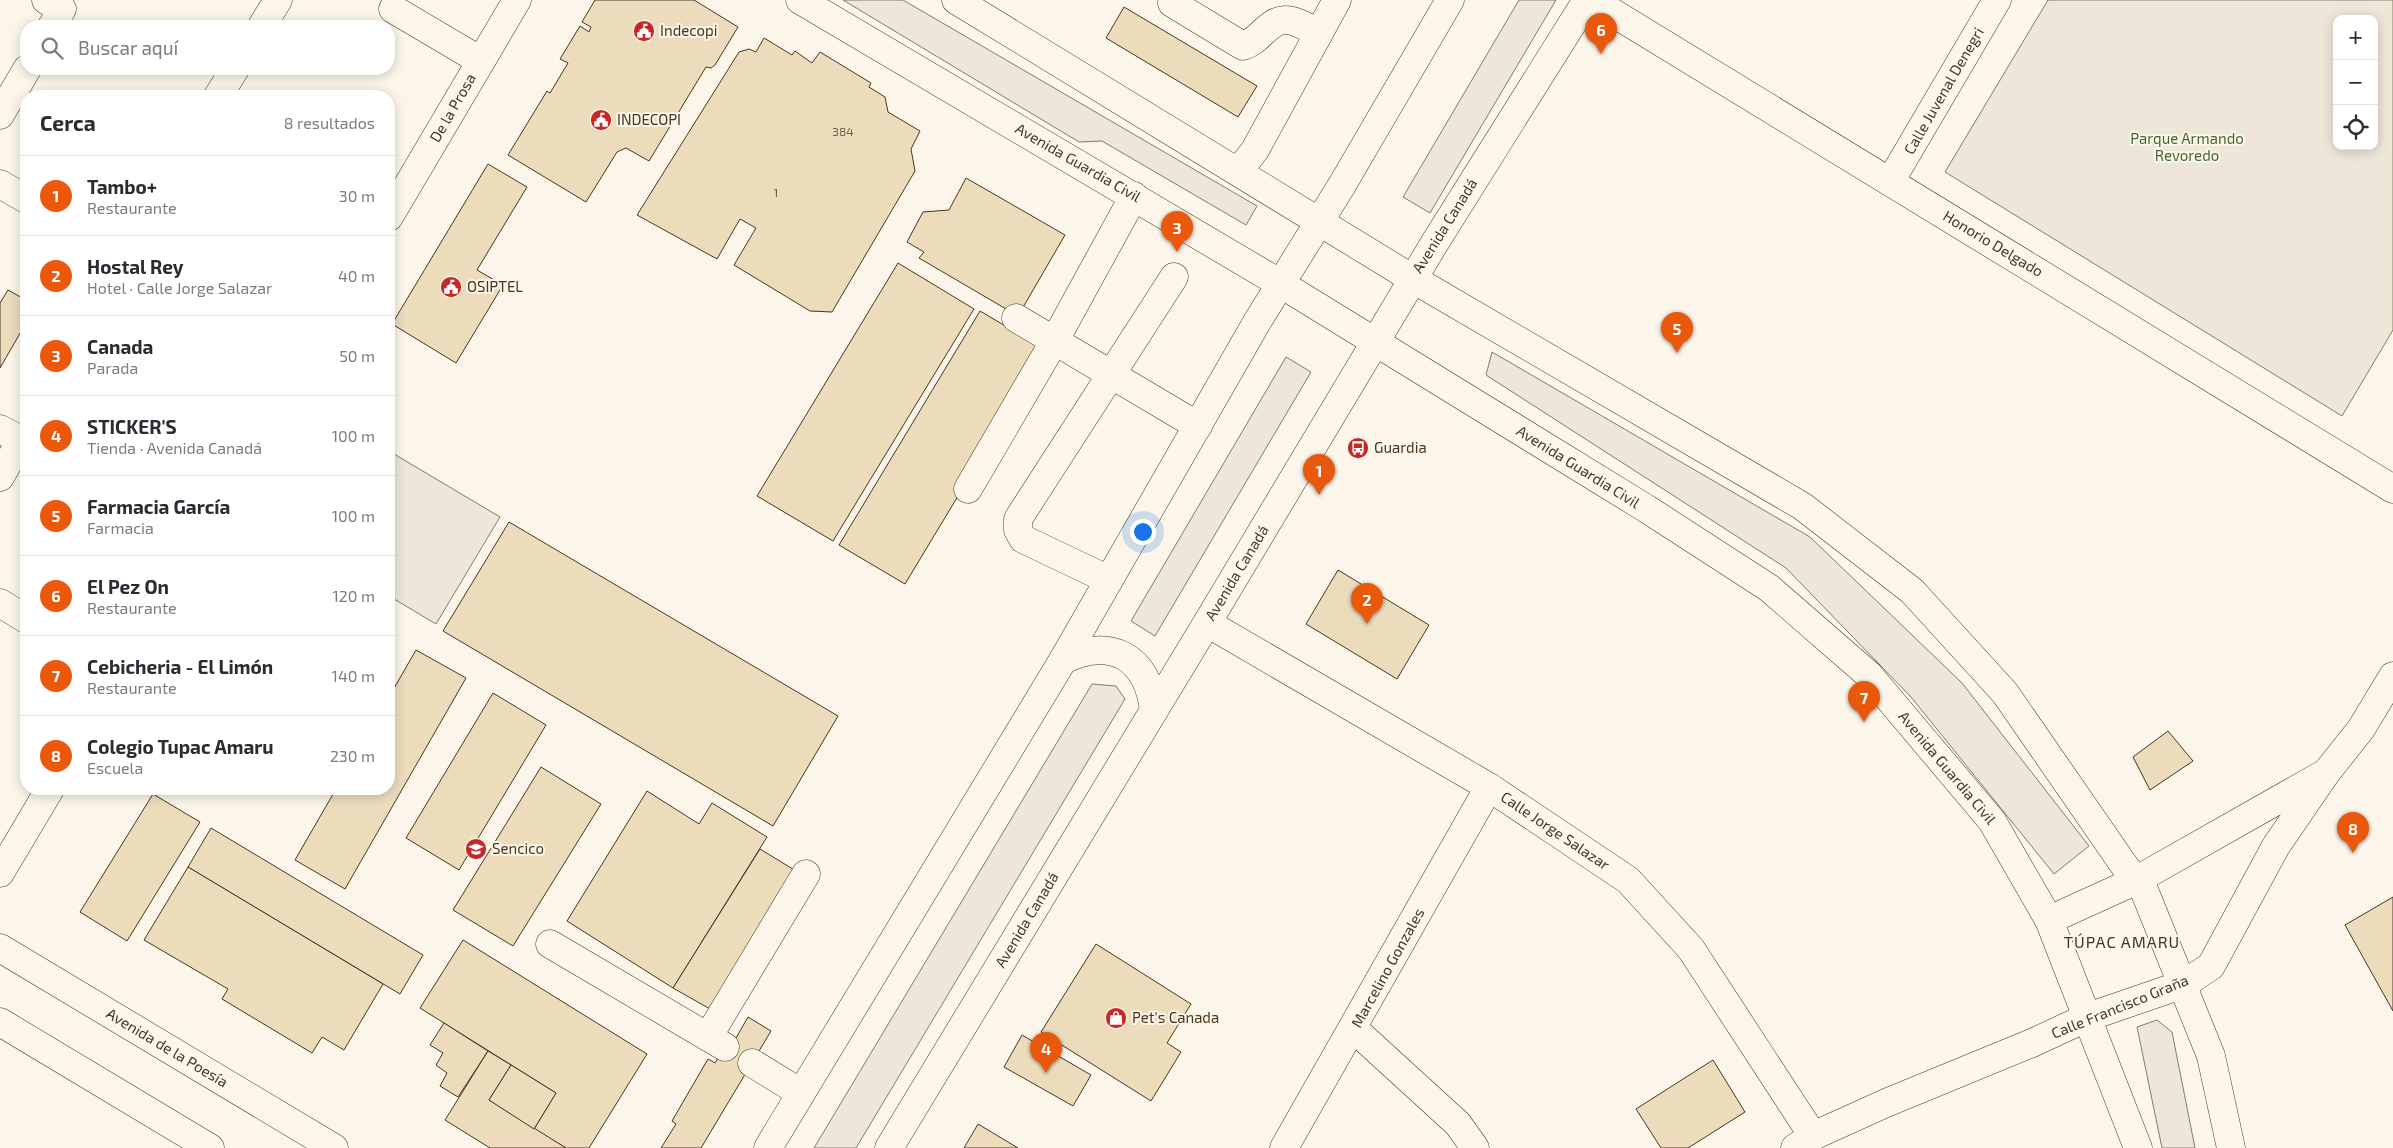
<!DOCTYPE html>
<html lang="es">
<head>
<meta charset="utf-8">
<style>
  body { margin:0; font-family:"Exo 2",sans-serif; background:#f2f2f3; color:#2b2b33 }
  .controls { position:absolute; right:15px; top:15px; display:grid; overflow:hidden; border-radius:10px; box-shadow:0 2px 12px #0003 }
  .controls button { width:45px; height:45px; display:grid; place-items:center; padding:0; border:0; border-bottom:1px solid #e1e1e2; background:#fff; color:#2b2b33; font:25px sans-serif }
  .you { position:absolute; left:1142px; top:531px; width:18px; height:18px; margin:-12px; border:4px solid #fff; border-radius:50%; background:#1a73e8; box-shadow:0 0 0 8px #1a73e833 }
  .badge { display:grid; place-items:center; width:32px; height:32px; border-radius:50%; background:#ea580c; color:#fff; font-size:16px; font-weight:700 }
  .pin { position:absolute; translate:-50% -41px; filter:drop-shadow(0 1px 2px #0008) }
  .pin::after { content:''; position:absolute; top:26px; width:18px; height:15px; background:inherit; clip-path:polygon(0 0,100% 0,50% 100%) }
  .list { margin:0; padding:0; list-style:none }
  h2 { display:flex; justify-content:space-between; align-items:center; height:65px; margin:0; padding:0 20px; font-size:21px }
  h2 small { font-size:16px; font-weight:400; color:#7c7c81 }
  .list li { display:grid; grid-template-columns:32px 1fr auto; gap:15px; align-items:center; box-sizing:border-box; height:80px; padding:0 20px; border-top:1px solid #e1e1e2 }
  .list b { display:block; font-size:19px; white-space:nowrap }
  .list p { margin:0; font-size:16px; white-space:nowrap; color:#7c7c81 }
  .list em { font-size:16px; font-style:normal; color:#7c7c81 }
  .icon { flex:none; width:28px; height:28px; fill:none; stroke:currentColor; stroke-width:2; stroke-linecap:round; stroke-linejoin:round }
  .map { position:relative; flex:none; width:2393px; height:1148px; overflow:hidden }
  .search { position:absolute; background:#fff; box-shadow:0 2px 12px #0003; left:20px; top:20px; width:375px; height:55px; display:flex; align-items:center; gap:12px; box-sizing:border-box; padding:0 18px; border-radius:20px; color:#7c7c81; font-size:19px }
  .panel { position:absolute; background:#fff; box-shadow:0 2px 12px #0003; left:20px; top:90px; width:375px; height:705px; border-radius:20px }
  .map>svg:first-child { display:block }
  .green { fill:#ede6d9; stroke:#887966; fill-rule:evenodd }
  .building { fill:#ecdcbc; stroke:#4a3520 }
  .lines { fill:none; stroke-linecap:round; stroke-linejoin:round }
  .minor-casing { stroke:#4a3520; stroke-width:29 }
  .major-casing { stroke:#4a3520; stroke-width:29 }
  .minor { stroke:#fbf6e9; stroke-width:28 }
  .major { stroke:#fbf6e9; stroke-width:28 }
  .labels { text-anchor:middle; stroke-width:4; stroke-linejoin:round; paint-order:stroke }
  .number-label { font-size:12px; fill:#725f47 }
  .poi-label { font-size:15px; fill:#4a3520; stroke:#fbf6e9; text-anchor:start }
  .street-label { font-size:15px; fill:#4a3520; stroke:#fbf6e9 }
  .park-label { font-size:15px; fill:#436837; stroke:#fbf6e9 }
  .neighbourhood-label { font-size:16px; letter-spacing:1px; fill:#4a3520; stroke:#fbf6e9 }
</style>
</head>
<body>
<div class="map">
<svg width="2393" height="1148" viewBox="0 0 2393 1148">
  <rect width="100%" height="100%" fill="#fbf6e9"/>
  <g class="green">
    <path d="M843,0h60l354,206 -11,19 -144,-84 -23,1z"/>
    <path d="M1519,0h37l-126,213 -27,-16z"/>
    <path d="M2048,0h345v330l-51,86 -397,-244zM2337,19h37v127h-37z"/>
    <path d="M1492,352l318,185 152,146 127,163 -35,28 -143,-177 -125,-129 -300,-193z"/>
    <path d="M1286,357l25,15 -156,264 -24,-15z"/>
    <path d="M389,451l111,66 -64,107 -47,-28z"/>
    <path d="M1092,684l24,2 9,13 -269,449h-42z"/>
    <path d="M2157,1020l15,12 23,116h-33l-25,-121z"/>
  </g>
  <g class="building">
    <path d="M595,0h99l44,27 -23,38 -4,3 -5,-1 -57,94 -23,-13 -9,4 -31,50 -78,-47 39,-64 3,2 18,-30 -8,-4 20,-33 9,6 2,-5 -9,-5z"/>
    <path d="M1124,7l133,79 -19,31 -132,-79z"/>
    <path d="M764,38l28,17 3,-4 17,12 8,-11 51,31 -2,4 16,10 3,15 32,19 -9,18 4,22 -83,141 -22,-1 -76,-46 22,-37 -16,-9 -23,40 -80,-44 102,-163 10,-3 7,3z"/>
    <path d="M488,164l39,23 -50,83 26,15 -47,78 -64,-39z"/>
    <path d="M966,178l99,57 -47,81 -99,-58 5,-6 -17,-10 16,-30 26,-2z"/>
    <path d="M898,263l76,46 -141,232 -76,-45z"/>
    <path d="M8,290l18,10v23l-26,45v-65z"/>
    <path d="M980,311l66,39 -141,234 -66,-39z"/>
    <path d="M509,522l329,194 -65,110 -330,-195z"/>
    <path d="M1338,570l91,55 -32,54 -91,-55z"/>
    <path d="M416,650l50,28 -121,211 -50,-29 41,-71h53v-92z"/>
    <path d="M493,693l53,32 -87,145 -53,-32z"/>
    <path d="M2168,731l25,30 -43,29 -17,-33z"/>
    <path d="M541,767l60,37 -88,142 -60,-36z"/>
    <path d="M647,791l52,33 13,-21 55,34 -94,151 -106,-67z"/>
    <path d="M153,794l47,28 -73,119 -47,-29z"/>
    <path d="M211,828l212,127 -23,39 -212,-127z"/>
    <path d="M760,849l36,22 -86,138 -37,-21z"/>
    <path d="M188,867l195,117 -39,66 -22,-13 -10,16 -90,-54 6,-10 -84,-49z"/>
    <path d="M2393,897v114l-48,-86z"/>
    <path d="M463,940l184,114 -58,94h-23l-32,-19 22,-36 -136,-85z"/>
    <path d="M1096,944l95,60 -24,39 14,9 -30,49 -110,-69z"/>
    <path d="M748,1017l23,14 -70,117h-40l15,-24 -4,-3 36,-62 7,4 16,-28 5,3z"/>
    <path d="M444,1023l44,28 -30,46 -18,-11 7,-13 -11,-8 7,-12 -13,-8z"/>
    <path d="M1022,1035l69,40 -18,31 -69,-39z"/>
    <path d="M488,1051l23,14 -22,35 77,48h-76l-45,-28z"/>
    <path d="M1713,1060l32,52 -57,36h-27l-25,-39z"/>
    <path d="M511,1065l45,28 -22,36 -45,-29z"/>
    <path d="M978,1124l40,24h-54z"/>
  </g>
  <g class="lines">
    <g class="minor-casing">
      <g id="minor">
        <path d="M46,0l16,9 -10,17"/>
        <path d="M1592,0l801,489"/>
        <path d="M1172,3l71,43c16,-4 26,-27 43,-26 10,0 24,9 33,13"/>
        <path d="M393,9l88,52"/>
        <path d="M262,26l16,-26"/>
        <path d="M218,96l17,-27"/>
        <path d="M0,115l27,-46"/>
        <path d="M1238,172l17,-22 82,-150"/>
        <path d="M1890,182l107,-182"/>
        <path d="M0,184l26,15"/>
        <path d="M389,217l128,-217"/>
        <path d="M1016,318l182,108"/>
        <path d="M0,429l21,11 -21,37"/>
        <path d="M968,489l87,-149 79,-144"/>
        <path d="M1109,580l-86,-41 -5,-9v-11l156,-242"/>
        <path d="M0,603l26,16"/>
        <path d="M1207,623l282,164 139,93 63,69 122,187"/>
        <path d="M0,873l50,-84"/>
        <path d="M2049,920l86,-39 187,-106"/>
        <path d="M550,944l175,103"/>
        <path d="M0,948l334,200"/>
        <path d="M0,1022l210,126"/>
        <path d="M1354,1029l104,95 17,24"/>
        <path d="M708,1037l98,-163"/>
        <path d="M752,1063l49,30"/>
        <path d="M1284,1148l205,-361"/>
        <path d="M1795,1148l18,-12 73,-33 146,-60 56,-26 96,-33 27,-18 65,-120 50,-73 35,-44 32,-53"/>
      </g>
    </g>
    <g class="major-casing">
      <g id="major">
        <path d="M800,0l481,284 366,225 122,79 100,87 123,146 57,99 89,228"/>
        <path d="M956,0l457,279 389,227 110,85 93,102 130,188 9,9 67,166 20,92"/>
        <path d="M1063,660c48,-23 84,-4 91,50"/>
        <path d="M768,1148l295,-488 194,-338 85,-137 108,-185"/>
        <path d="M889,1148l318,-525 227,-379 153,-244"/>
      </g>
    </g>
    <use href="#minor" class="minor"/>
    <use href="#major" class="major"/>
  </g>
  <defs>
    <g id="civic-disc" transform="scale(1.125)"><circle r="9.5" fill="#c62828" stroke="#fbf6e9"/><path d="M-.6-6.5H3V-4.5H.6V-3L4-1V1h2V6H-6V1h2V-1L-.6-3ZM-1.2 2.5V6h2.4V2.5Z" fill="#fff"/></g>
    <g id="bus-disc" transform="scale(1.125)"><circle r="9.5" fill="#c62828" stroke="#fbf6e9"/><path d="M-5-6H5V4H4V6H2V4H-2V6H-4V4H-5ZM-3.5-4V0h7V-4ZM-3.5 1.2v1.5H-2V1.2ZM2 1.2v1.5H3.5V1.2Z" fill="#fff"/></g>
    <g id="university-disc" transform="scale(1.125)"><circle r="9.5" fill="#c62828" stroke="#fbf6e9"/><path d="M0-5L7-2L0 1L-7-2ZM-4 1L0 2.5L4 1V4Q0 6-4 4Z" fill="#fff"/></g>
    <g id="shop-disc" transform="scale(1.125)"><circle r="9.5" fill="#c62828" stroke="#fbf6e9"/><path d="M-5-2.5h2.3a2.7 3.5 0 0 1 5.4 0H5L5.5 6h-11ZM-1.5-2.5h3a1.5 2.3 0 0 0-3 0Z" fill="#fff"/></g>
  </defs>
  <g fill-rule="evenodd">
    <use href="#civic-disc" x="644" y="31"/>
    <use href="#civic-disc" x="601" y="120"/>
    <use href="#civic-disc" x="451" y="287"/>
    <use href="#bus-disc" x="1358" y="448"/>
    <use href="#university-disc" x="476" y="849"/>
    <use href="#shop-disc" x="1116" y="1018"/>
  </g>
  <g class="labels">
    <g class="number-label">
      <text x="843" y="136">384</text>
      <text x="776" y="197">1</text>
    </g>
    <g class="poi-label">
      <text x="660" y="36">Indecopi</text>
      <text x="617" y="125">INDECOPI</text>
      <text x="467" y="292">OSIPTEL</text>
      <text x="1374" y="453">Guardia</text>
      <text x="492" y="854">Sencico</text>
      <text x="1132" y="1023">Pet's Canada</text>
    </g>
    <g class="street-label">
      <text transform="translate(1944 91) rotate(-60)" y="5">Calle Juvenal Denegri</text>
      <text transform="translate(453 108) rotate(-60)" y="5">De la Prosa</text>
      <text transform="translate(1078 163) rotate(30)" y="5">Avenida Guardia Civil</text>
      <text transform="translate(1445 226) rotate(-58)" y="5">Avenida Canadá</text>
      <text transform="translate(1993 244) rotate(31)" y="5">Honorio Delgado</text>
      <text transform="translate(1578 467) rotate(32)" y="5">Avenida Guardia Civil</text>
      <text transform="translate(1237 573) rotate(-59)" y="5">Avenida Canadá</text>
      <text transform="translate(1947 768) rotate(50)" y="5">Avenida Guardia Civil</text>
      <text transform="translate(1555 831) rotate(34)" y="5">Calle Jorge Salazar</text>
      <text transform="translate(1027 920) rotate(-59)" y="5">Avenida Canadá</text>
      <text transform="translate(1388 968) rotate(-61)" y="5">Marcelino Gonzales</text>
      <text transform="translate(2120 1007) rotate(-22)" y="5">Calle Francisco Graña</text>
      <text transform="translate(167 1048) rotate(31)" y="5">Avenida de la Poesía</text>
    </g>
    <g class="park-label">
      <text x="2187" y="144">Parque Armando<tspan x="2187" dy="17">Revoredo</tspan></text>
    </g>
    <g class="neighbourhood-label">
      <text x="2122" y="948">TÚPAC AMARU</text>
    </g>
  </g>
</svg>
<div class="controls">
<button>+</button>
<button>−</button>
<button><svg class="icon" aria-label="locate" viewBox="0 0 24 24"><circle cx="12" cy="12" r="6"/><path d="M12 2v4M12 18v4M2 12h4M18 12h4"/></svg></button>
</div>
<div class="you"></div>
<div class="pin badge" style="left:1319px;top:495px">1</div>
<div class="pin badge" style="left:1367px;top:624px">2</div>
<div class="pin badge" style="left:1177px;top:252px">3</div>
<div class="pin badge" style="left:1046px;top:1073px">4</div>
<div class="pin badge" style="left:1677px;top:353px">5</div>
<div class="pin badge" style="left:1601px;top:54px">6</div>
<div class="pin badge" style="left:1864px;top:722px">7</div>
<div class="pin badge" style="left:2353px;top:853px">8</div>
<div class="search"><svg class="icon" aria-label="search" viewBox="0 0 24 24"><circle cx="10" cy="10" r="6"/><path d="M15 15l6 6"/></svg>Buscar aquí</div>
<section class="panel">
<h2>Cerca<small>8 resultados</small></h2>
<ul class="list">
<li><span class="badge">1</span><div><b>Tambo+</b><p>Restaurante</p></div><em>30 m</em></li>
<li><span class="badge">2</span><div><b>Hostal Rey</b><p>Hotel · Calle Jorge Salazar</p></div><em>40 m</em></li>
<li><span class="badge">3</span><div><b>Canada</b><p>Parada</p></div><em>50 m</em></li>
<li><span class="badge">4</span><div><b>STICKER'S</b><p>Tienda · Avenida Canadá</p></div><em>100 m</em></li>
<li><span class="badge">5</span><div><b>Farmacia García</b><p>Farmacia</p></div><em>100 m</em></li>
<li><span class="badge">6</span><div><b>El Pez On</b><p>Restaurante</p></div><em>120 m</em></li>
<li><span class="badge">7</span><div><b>Cebicheria - El Limón</b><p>Restaurante</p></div><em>140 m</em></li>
<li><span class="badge">8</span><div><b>Colegio Tupac Amaru</b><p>Escuela</p></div><em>230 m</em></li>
</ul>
</section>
</div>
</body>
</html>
